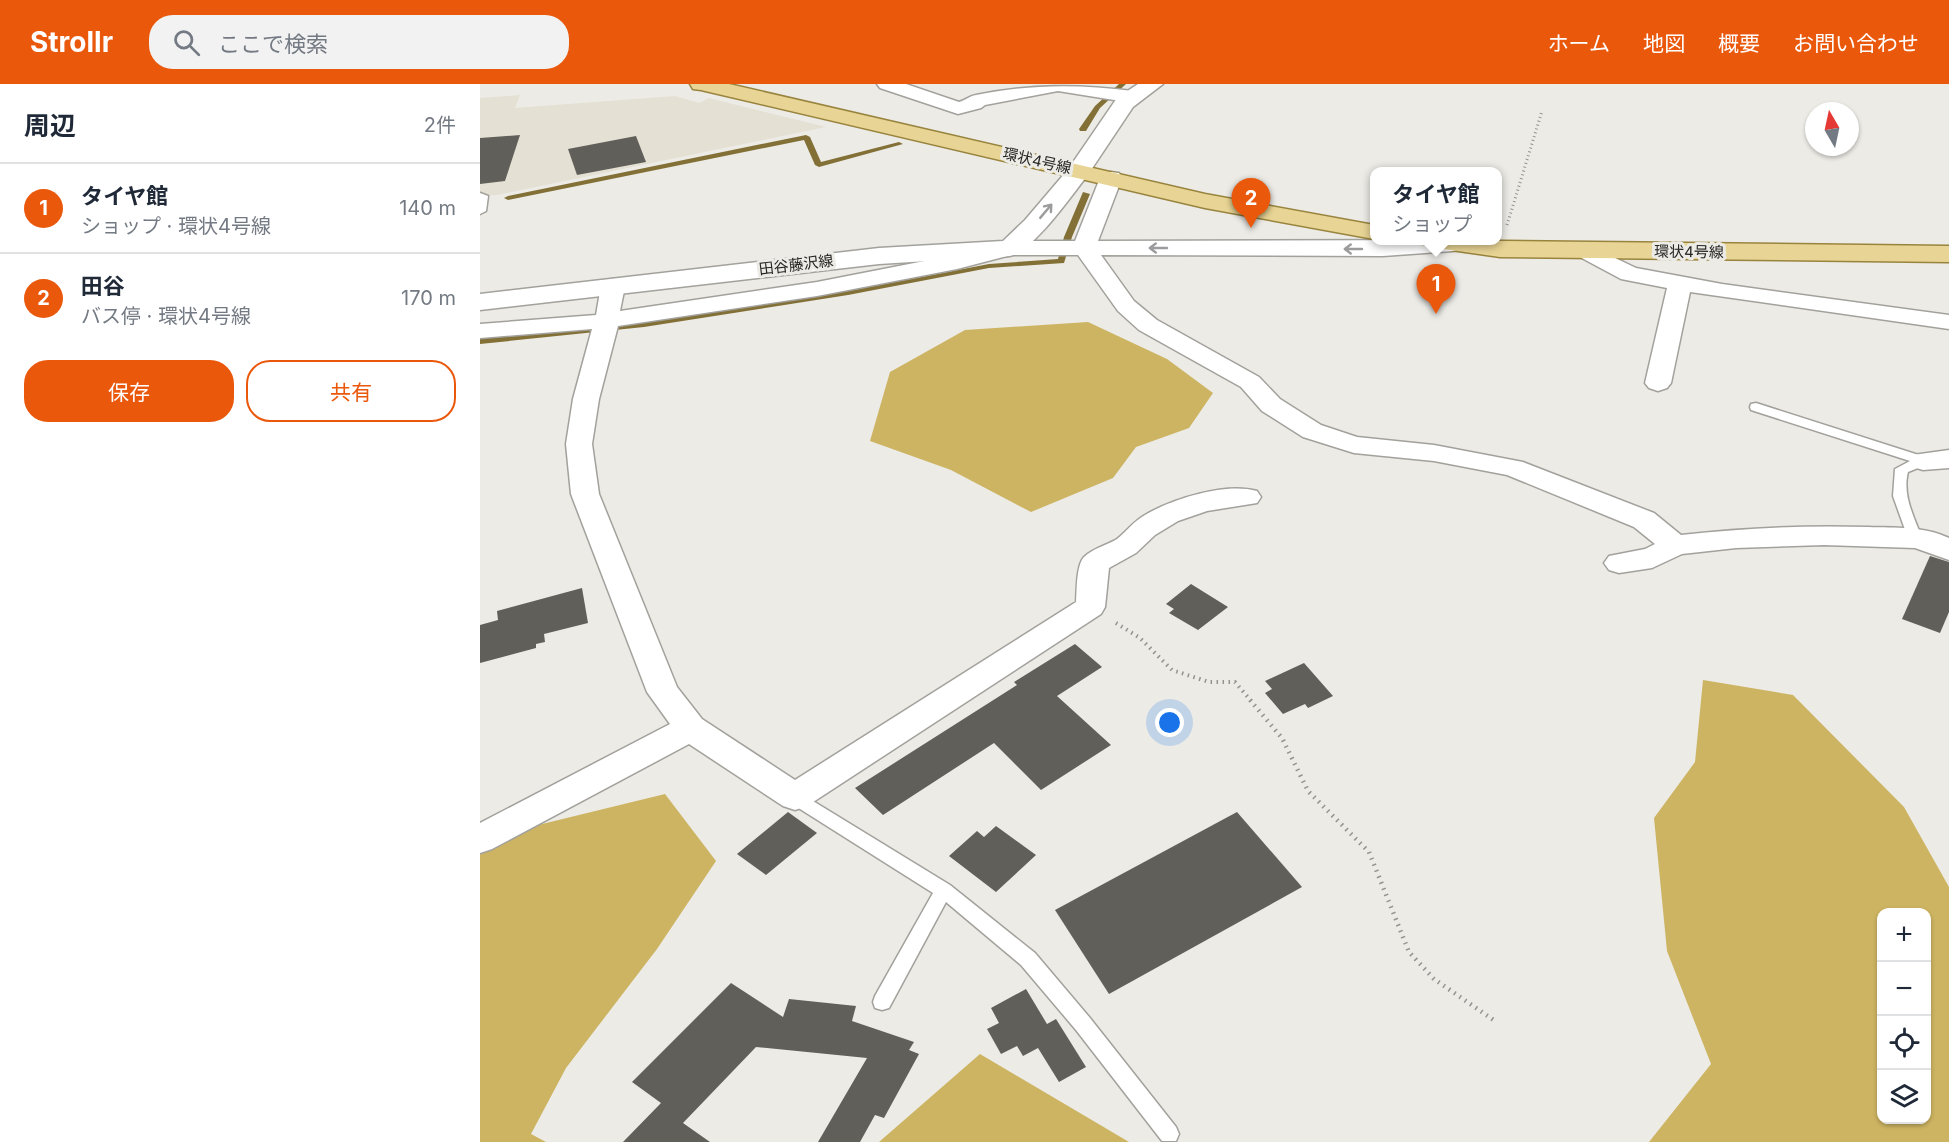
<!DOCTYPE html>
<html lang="ja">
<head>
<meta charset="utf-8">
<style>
  body { margin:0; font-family:Inter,"Noto Sans JP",sans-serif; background:#f2f2f3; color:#1f2937 }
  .controls { position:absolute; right:18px; bottom:18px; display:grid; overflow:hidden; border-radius:12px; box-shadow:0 2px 4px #0004 }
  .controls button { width:54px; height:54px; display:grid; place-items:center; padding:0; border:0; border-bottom:2px solid #e0e1e3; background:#fff; color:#1f2937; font:30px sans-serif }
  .compass { position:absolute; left:1325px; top:18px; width:54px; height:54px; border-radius:50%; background:#fff; box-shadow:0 2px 4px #0004; rotate:351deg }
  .you { position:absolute; left:690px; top:639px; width:21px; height:21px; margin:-15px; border:4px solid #fff; border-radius:50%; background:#1a73e8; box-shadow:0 0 0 9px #1a73e833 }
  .badge { display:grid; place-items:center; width:39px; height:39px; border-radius:50%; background:#ea580c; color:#fff; font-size:20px; font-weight:700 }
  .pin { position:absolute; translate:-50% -50px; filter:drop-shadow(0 2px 3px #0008) }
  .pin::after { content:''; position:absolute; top:32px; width:21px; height:18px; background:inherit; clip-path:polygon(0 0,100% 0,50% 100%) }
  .popup { position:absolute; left:890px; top:83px; width:132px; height:78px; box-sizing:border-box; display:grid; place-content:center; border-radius:12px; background:#fff; filter:drop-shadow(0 2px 4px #0005); font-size:20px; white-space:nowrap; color:#747a83 }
  .popup b { font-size:22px; color:#1f2937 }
  .popup::after { content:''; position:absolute; left:50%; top:100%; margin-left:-12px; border:12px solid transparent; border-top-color:#fff }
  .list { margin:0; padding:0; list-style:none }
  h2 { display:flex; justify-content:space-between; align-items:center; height:78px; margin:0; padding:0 24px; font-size:26px }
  h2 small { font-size:20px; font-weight:400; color:#747a83 }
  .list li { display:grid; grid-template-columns:39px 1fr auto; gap:18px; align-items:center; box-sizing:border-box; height:90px; padding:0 24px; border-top:2px solid #e0e1e3 }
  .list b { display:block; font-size:22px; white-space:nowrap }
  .list p { margin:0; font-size:20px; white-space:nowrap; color:#747a83 }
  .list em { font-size:20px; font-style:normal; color:#747a83 }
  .actions { display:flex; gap:12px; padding:18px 24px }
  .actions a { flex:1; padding:14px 0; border:2px solid #ea580c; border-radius:24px; text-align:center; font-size:21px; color:#ea580c }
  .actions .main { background:#ea580c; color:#fff }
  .icon { flex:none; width:33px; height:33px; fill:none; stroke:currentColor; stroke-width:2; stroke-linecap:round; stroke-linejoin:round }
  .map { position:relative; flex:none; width:1469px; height:1058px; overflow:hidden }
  header { display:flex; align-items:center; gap:36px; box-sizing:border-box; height:84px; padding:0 30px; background:#ea580c; color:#fff }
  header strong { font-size:28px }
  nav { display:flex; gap:33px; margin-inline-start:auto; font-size:21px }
  .search { width:420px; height:54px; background:#f2f2f3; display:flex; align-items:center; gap:15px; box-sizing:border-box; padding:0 21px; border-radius:24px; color:#747a83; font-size:22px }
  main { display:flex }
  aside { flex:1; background:#fff }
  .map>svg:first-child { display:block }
  .built { fill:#e4e0d3 }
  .forest { fill:#cdb462; fill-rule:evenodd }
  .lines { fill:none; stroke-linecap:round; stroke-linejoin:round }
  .stream { fill:#827036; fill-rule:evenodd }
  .building { fill:#605f5a }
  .service-casing { stroke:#a3a19c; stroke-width:3 }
  .minor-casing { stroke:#a3a19c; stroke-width:3 }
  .tertiary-casing { stroke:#a3a19c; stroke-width:3 }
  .secondary-casing { stroke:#a3a19c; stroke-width:3 }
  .primary-casing { stroke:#99843e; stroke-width:3 }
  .path-far2 { stroke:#94938f; stroke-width:3; stroke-dasharray:1 3; stroke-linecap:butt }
  .path-far1 { stroke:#94938f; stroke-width:4; stroke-dasharray:1.5 4.5; stroke-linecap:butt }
  .path { stroke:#94938f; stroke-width:4.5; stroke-dasharray:1.5 5; stroke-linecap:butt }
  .service { fill:#fff; fill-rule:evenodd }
  .minor { fill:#fff; fill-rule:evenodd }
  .tertiary { fill:#fff; fill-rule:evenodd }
  .secondary { fill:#fff; fill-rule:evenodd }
  .primary { fill:#e8d494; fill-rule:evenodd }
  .oneway { stroke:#9d9c9c }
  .labels { text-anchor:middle; stroke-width:6; stroke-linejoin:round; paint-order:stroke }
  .far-street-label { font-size:15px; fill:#252422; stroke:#ecebe6 }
</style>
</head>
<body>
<header>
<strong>Strollr</strong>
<div class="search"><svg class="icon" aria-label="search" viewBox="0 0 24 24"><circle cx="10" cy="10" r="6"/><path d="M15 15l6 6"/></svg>ここで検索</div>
<nav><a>ホーム</a><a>地図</a><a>概要</a><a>お問い合わせ</a></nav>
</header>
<main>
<aside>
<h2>周辺<small>2件</small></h2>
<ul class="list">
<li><span class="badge">1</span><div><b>タイヤ館</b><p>ショップ · 環状4号線</p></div><em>140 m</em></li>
<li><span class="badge">2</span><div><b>田谷</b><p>バス停 · 環状4号線</p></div><em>170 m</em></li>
</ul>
<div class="actions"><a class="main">保存</a><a>共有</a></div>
</aside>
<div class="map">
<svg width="1469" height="1058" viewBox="0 0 1469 1058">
  <rect width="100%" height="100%" fill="#ecebe6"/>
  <path class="built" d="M40,11l-5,13 160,-12 24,7 10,-5 117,29 -329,68 -17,1v-98z"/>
  <g class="forest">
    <path d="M608,238l79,37 46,34 -24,35 -53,19 -23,31 -82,34 -80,-42 -81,-29 20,-69 75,-42z"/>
    <path d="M1223,596l90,15 111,112 45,80v255h-300l62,-78 -44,-113 -13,-133 41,-56zM1402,828h44v208h-44z"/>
    <path d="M185,710l51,67 -59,88 -91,119 -35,66 15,8h-66v-293l58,-24z"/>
    <path d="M500,970l149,88h-250z"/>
  </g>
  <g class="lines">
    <g class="stream">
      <path d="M639,0h7l-26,24 -14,23h-6l-1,-2 16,-23z"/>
      <path d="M326,51l4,2 11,25 78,-20 4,2 -84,23 -4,-2 -11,-25 -296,60 -4,-2 4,-2z"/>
      <path d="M603,108l7,2 -18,43 -8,26 -75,5 -141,27 -204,32 -164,17v-6l164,-17 204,-30 141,-27 69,-5 6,-22z"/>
    </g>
  </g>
  <g class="building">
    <path d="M40,51l-15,46 -25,3v-46z"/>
    <path d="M156,52l10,26 -69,13 -9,-26z"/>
    <path d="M1450,472l19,6v50l-9,21 -38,-14z"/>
    <path d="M711,500l37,23 -30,23 -29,-17 5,-4 -8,-5z"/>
    <path d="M102,504l6,35 -44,11 1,8 -9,2v4l-56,15v-38l18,-5 -1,-9z"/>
    <path d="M595,560l27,23 -45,29 54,49 -70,45 -47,-47 -111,72 -28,-27 162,-103 -3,-3z"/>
    <path d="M824,579l29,33 -25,12 -3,-4 -22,10 -18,-21 7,-4 -7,-8z"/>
    <path d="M308,728l29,21 -51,42 -29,-21z"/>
    <path d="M757,728l65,75 -193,107 -54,-84z"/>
    <path d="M516,742l40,29 -40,37 -47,-36 28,-25 7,6z"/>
    <path d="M251,899l52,34 6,-18 67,7 -4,15 62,21 -5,8 10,4 -35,64 -9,-3 -15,27h-42l49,-84 -111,-11 -73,76 27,19h-87l38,-39 -29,-21z"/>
    <path d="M546,905l21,35 9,-5 30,48 -27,15 -21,-34 -15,8 -6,-10 -16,8 -14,-25 12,-6 -8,-15z"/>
  </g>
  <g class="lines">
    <g class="service-casing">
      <g id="service">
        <path d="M0,109l8,3 -2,15 -6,3z"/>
        <path d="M1276,319l172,55 2,3 -2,3 -20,8c-6,23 6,45 14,66l-2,3h-10l-2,-3 -15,-42 2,-27 15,-8 -159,-51 -1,-3 1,-3z"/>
        <path d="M315,706l155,95 85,68 55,65 86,109 3,7 -3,7h-14l-86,-111 -55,-65 -75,-63 -57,106 -7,2 -7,-2 -2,-6 2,-6 58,-103 -144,-91 -2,-5 2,-5z"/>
      </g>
    </g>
    <g class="minor-casing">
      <g id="minor">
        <path d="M397,0h29l53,18c7,-2 10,-6 17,-7 55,-11 102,-11 157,-4l7,2 3,4 -3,4 -7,2 -75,-12 -73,14 -4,3 -23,6 -78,-26z"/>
        <path d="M631,88l8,1 3,5 -24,63 364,-1 2,4 -3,5 -8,2 -70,5 -282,-1 33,46 23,19 102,57 21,22 41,26 36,12 77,8 89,17 131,51 27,22c62,-7 124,-10 187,-8 28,1 55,-1 81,11v22l-34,-12 -91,-3 -88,3 -54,6 -30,14 -33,5 -10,-3 -5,-7 5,-7 36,-7 10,-5 -21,-17 -127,-52 -73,-14 -80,-8 -51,-16 -41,-26 -21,-24 -102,-57 -21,-19 -40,-56h-67l-54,14 -140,27 -199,30 -19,73 -7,45 7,50 78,193 25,32 93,61 281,-178c1,-12 0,-36 8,-45 8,-8 23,-12 33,-18 10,-8 17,-18 28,-24 27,-16 81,-33 112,-24l4,6 -4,6 -50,8 -29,10 -23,14 -19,18 -27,15 -4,39 -4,7 -294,192 -12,4 -12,-4 -94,-62 -197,105 -12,4v-30l190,-99 -23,-32 -76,-198 -5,-50 7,-45 19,-70 -112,9v-14l116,-9 5,-29 4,-5 8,-2 8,2 4,5 -5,25 197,-29 138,-27 55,-14h65l25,-63 3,-5z"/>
        <path d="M1106,160l50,24 86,16 227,31v14l-259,-37 -19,91 -4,5 -9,3 -9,-3 -4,-5 22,-95 -46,-9 -43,-23 -3,-5 3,-5z"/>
        <path d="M1469,366v18l-26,2 -10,-3 -3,-6 3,-6z"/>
      </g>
    </g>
    <g class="tertiary-casing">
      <path id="tertiary" d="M658,0h25l-30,23 -46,69 -8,2 -8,-2 -4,-5 50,-73z"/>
    </g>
    <g class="secondary-casing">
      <path id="secondary" d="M599,80l8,2 4,5 -4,5c-16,20 -53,74 -77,80l-131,8 -399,46v-16l399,-46 124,-7 22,-21 46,-54z"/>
    </g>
    <g class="primary-casing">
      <g id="primary">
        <path d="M210,0h39l476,110 169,31v14l-169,-31 -504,-118 -8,-1z"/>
        <path d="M938,156l531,6v16l-449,-5 -70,-10 -9,-2z"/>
      </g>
    </g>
    <path class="path-far2" d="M1027,141l35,-114"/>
    <path class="path-far1" d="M636,539l24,15 32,32 37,12h26l17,20"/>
    <path class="path" d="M770,616l32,38 26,53 61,61 40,100 25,27 61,42"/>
    <use href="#service" class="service"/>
    <use href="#minor" class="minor"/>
    <use href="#tertiary" class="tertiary"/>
    <use href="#secondary" class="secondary"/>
    <use href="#primary" class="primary"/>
  </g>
  <defs><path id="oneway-shaft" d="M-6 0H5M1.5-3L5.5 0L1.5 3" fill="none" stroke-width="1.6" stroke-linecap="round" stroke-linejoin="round" transform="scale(1.5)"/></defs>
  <g class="oneway">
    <use href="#oneway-shaft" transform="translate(566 127) rotate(-50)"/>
    <use href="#oneway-shaft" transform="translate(678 164) rotate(-180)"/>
    <use href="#oneway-shaft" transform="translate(873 165) rotate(-180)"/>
  </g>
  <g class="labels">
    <g class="far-street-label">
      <text transform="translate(557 77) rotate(13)" y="5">環状4号線</text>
      <text transform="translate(1209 168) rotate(1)" y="5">環状4号線</text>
      <text transform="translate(316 181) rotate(-7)" y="5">田谷藤沢線</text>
    </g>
  </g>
</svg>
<div class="controls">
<button>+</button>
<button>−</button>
<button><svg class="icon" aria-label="locate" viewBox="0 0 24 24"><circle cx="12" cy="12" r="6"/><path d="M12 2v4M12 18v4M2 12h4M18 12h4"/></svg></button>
<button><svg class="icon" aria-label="layers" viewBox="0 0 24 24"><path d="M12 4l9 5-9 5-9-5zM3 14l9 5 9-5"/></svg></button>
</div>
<svg class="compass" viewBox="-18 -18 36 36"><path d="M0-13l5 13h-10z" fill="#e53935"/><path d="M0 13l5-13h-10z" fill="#747a83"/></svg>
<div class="you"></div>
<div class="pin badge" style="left:956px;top:230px">1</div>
<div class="popup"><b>タイヤ館</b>ショップ</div>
<div class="pin badge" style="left:771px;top:144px">2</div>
</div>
</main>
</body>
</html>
